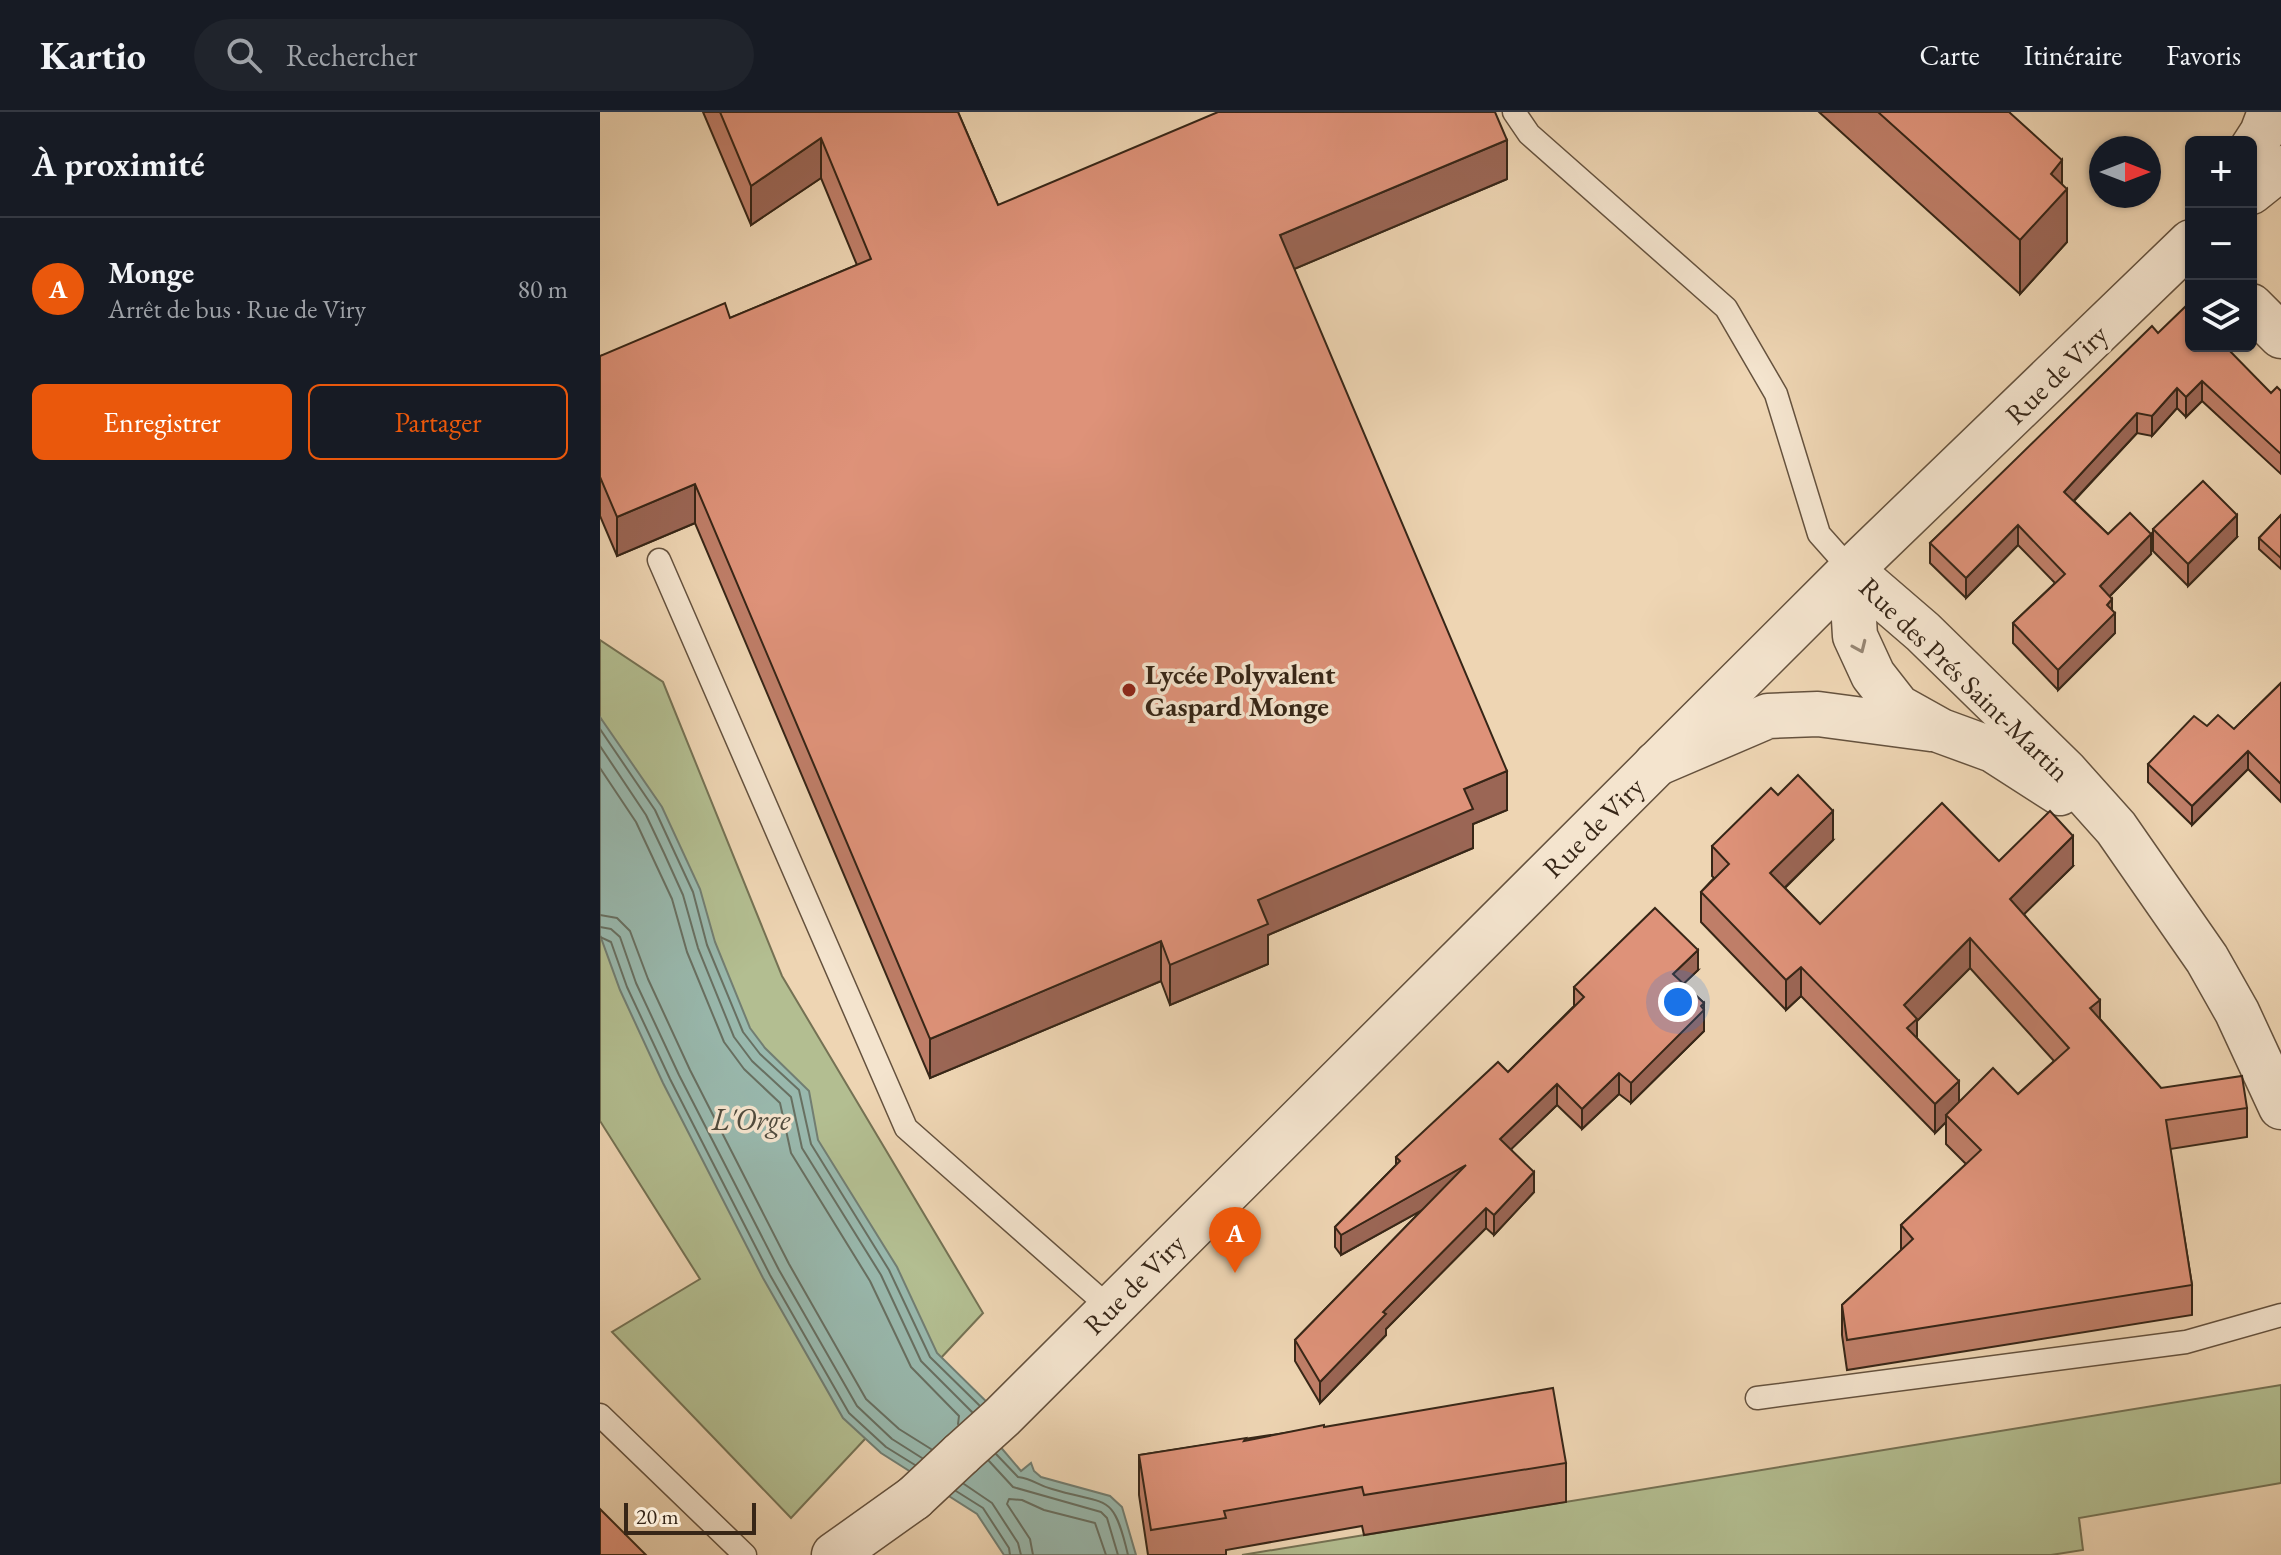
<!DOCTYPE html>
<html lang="fr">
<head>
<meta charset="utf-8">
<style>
  body { margin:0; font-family:"EB Garamond",serif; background:#20242c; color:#f1f3f6 }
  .controls { position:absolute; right:24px; top:24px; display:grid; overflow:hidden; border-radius:12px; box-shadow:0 2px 6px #0004 }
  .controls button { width:72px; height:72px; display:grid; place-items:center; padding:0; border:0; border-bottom:2px solid #363941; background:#171b24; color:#f1f3f6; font:40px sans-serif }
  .compass { position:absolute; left:1489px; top:24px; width:72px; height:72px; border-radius:50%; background:#171b24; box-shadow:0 2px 6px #0004; rotate:90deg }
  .scale { position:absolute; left:24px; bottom:20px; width:132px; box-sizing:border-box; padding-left:8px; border:4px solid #372617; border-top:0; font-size:22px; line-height:28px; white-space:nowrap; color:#372617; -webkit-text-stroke:6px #f4e4ce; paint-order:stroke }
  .you { position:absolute; left:1078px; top:890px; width:28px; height:28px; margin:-20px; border:6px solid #fff; border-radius:50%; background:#1a73e8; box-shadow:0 0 0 12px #1a73e833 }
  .badge { display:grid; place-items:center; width:52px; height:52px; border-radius:50%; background:#ea580c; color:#fff; font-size:26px; font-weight:700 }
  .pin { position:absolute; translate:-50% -66px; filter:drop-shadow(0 2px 4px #0008) }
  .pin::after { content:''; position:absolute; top:42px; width:28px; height:24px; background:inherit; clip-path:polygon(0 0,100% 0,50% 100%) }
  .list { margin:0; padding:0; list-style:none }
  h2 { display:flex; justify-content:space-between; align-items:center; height:104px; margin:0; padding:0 32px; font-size:34px }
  h2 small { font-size:26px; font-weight:400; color:#9ea1a6 }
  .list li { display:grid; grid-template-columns:52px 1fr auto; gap:24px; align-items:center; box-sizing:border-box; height:144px; padding:0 32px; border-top:2px solid #363941 }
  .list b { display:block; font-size:30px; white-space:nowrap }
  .list p { margin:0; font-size:26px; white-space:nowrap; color:#9ea1a6 }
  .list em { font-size:26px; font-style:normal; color:#9ea1a6 }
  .actions { display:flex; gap:16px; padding:24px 32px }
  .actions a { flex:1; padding:18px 0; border:2px solid #ea580c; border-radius:12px; text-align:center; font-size:28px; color:#ea580c }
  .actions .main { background:#ea580c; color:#fff }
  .icon { flex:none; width:44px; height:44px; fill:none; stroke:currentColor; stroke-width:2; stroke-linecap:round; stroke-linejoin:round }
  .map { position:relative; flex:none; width:1681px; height:1443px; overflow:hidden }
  header { display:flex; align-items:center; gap:48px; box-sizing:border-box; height:112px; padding:0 40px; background:#171b24; border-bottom:2px solid #363941 }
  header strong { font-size:38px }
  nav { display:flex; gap:44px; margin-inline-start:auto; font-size:28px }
  .search { width:560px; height:72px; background:#20242c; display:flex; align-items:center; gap:20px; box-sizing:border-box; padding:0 28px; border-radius:44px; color:#9ea1a6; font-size:30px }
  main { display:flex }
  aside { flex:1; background:#171b24 }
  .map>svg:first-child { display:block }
  .green { fill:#b3be91; stroke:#757254; stroke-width:2 }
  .water { fill:#99b9ae; stroke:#727e72; stroke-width:2 }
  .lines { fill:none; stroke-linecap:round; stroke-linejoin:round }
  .shore { stroke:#687062; stroke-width:2 }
  .service-casing { stroke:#65523e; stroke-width:25 }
  .minor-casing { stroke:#65523e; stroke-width:47 }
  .tertiary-casing { stroke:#65523e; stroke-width:47 }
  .service { stroke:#f4e4ce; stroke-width:22 }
  .minor { stroke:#f4e4ce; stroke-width:44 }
  .tertiary { stroke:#f4e4ce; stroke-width:44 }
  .wall { fill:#bf7e68; stroke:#372617; stroke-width:2; fill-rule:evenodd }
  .shaded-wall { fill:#9b6655; stroke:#372617; stroke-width:2 }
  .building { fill:#de9279; stroke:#372617; stroke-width:2 }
  .oneway { stroke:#968572 }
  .poi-dot { fill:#8f2418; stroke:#f4e4ce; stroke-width:3 }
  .labels { text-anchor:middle; stroke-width:7; stroke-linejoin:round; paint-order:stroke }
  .street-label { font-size:28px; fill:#372617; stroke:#f4e4ce }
  .poi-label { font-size:28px; font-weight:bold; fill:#372617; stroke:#f4e4ce; text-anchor:start }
  .water-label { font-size:30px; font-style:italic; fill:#504b3d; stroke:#f4e4ce }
</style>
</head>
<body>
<header>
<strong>Kartio</strong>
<div class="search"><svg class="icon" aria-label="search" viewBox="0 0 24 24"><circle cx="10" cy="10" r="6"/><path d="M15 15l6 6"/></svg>Rechercher</div>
<nav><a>Carte</a><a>Itinéraire</a><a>Favoris</a></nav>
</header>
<main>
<aside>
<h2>À proximité<small></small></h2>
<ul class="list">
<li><span class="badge">A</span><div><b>Monge</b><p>Arrêt de bus · Rue de Viry</p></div><em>80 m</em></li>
</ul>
<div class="actions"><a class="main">Enregistrer</a><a>Partager</a></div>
</aside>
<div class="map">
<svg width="1681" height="1443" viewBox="0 0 1681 1443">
  <rect width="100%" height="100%" fill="#eed5b3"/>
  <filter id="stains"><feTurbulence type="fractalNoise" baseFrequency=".0025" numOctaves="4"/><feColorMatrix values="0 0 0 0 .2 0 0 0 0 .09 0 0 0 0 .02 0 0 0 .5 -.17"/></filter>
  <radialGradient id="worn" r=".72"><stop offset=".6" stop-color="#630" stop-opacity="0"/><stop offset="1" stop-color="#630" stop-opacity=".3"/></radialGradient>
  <g class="green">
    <path d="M0,528l63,42 119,294 201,337 -192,205 -179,-186 88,-53 -100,-158z"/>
    <path d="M1681,1273v98l-202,35 4,32 -32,5h-809z"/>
  </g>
  <path class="water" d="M0,605l62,90 38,82 15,53 35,86 15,20 44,43 9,49 79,127 40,86 65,64 -15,14 34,40 10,-8 3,8 7,6 69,19 12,11 14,48h-132l-27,-41 -96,-61 -38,-35 -80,-140 -100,-195 -43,-93 -20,-55z"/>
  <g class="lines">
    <g class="shore">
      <path d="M0,617l55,81 18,39 20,43 14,53 36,87 17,22 39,36 12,54 78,126 41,87 49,48"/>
      <path d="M0,634l46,69 18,38 19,42 15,53 36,89 18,24 39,36 11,51 79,127 40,86 51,51"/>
      <path d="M0,656l36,54 36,77 15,53 37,90 20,27 36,34 11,50 79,128 41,86 48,49 -1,8"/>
      <path d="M0,803l17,3 13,13 18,48 42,91 99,194 77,135 33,30 32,20"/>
      <path d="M0,815l11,2 9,8 16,46 43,92 100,195 78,136 35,33 30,19"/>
      <path d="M0,825l11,5 16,45 43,92 100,196 79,138 37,34 29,18"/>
      <path d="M396,1342l22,23c16,2 18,8 34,12 56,17 61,2 76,66"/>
      <path d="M389,1349l24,26 88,25 6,6 11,37"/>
      <path d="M364,1372l28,19 26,40 3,12"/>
      <path d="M356,1379l27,17 26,40 1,7"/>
      <path d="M433,1443l-3,-16 -23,-35 2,-5 13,1 22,10 51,13 11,32"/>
    </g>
    <g class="service-casing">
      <g id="service">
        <path d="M914,0l15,22 197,174 50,86 43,140 32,36"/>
        <path d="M59,448l247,568 204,180"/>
        <path d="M1157,1286l429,-56 95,-27"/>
        <path d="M0,1303l145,140"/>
      </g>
    </g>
    <g class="minor-casing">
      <g id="minor">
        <path d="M1651,194l30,30"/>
        <path d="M1251,458l72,62 142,139 51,57 91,131 30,53 44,95"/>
        <path d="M1251,458l4,66 18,39 25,32 43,24 52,19 67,43"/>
        <path d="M1056,652l112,-48 50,-2 113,15"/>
        <path d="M314,1386l47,-44"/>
      </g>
    </g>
    <g class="tertiary-casing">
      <g id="tertiary">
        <path d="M1651,38l11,-17 8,-21"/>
        <path d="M1651,80l30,-24"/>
        <path d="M361,1342l41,-37 849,-847 340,-328"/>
        <path d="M234,1443l80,-57"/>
      </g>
    </g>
    <use href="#service" class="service"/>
    <use href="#minor" class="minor"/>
    <use href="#tertiary" class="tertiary"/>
  </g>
  <g class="wall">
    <path d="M103,0h255l40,93 509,-26 -213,90 213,541 -34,14v24l-205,87v29l-98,41 -9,-24 -231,97 -235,-555 -78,33 -17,-40v-160l130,-38 127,-53 -36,-87 -70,47z"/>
    <path d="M1219,0h190l53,72 5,58 -47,52z"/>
    <path d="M1558,221l113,60 10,-2v83l-79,-73 -16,16 -9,-9 -25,28 -15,-3 -63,68 34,33 43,20 -41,42 5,37 -57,57 -45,-47v-20l42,-40 -37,-38 -52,53 -36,-35v-20z"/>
    <path d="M1681,403v54l-22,-20v-11z"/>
    <path d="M1553,417l84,8 -49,49 -35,-35z"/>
    <path d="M1681,571v119l-33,-33 -56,56 -44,-43v-18l59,-38 27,3z"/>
    <path d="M1233,728l-48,48 35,36 179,-63 74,5 -49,48 76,105 61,69 86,20v29l-77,12 22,136v30l-345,55 -5,-35v-30l59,-54v-26l65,-61 -20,-20v-22l-11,11 -134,-137 -15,14 -85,-88v-30l13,-14 -2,-2v-30zM1370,856l84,93 -36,33 -59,8 -42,-64v-17z"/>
    <path d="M1098,858l-15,14 21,19v28l-73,72 -12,-9 -37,35 -25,-24 -46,44 23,43 -40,43 -8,-7 -100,101v6l-66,68 -25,-42v-21l127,-130 -81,45 -6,-8v-20l61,-62v-8l112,-85 66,-66v-19z"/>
    <path d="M724,1315l242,36v39l-202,33 -2,-9 -136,24v5h-78l-9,-60v-40z"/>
  </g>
  <g class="shaded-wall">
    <path d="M221,26v40l-70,47v-39z"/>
    <path d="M907,28v39l-227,96v-40z"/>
    <path d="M1462,48v34l5,-5v53l-47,52v-54l31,-66z"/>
    <path d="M1602,269v20l-16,16v-20z"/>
    <path d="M1577,276v20l-25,28v-20z"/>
    <path d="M1537,301v20l-73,78v-19z"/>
    <path d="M95,372v39l-78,33v-39z"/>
    <path d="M1637,403v22l-49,49v-22z"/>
    <path d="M1418,413v20l-52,53v-20z"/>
    <path d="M1551,422v20l-51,52v-20z"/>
    <path d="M1512,487v16l3,-2v20l-57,57v-20l49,-65z"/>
    <path d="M1648,639v18l-56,56v-19z"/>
    <path d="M907,659v39l-34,14v24l-205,87v29l-98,41v-40l88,-65 206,-111z"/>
    <path d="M1233,699v29l-63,62v-29z"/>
    <path d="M1473,724v30l-63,62v-29z"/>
    <path d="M1370,826v30l-53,53v27l-13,-14v-29z"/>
    <path d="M561,829v40l-231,97v-39z"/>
    <path d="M1098,838v20l-25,24v-20z"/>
    <path d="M1201,855v29l-15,14v-30z"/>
    <path d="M1500,888v29l-10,-21z"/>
    <path d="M1104,891v28l-73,72v-20z"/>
    <path d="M1019,961v21l-37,35v-20z"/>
    <path d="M1359,969v29l-13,5v7l-11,11v-29z"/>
    <path d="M957,972v21l-57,55v-21z"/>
    <path d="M866,1053v21l-125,69v-20z"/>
    <path d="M934,1060v20l-40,43v-20z"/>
    <path d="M886,1096v20l-100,101v6l-66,68v-21l63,-70z"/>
  </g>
  <g class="building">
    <path d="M120,0h238l40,93 220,-93h277l12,28 -227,95 227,536 -43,18 9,20 -215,91 10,24 -98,41 -9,-24 -231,98 -235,-555 -78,33 -17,-40v-121l125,-53 5,15 141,-59 -50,-121 -70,48z"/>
    <path d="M1278,0h131l53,48 -11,14 16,15 -47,51z"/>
    <path d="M1586,194l5,5v35h34l46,47 6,-6 4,4v63l-79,-73 -16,16 -9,-9 -25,28 -15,-3 -73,79 44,42 22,-21 21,21 -51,52 12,13 -5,6 8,8 -57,57 -45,-47 52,-49 -47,-49 -52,53 -36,-35 222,-217 6,7z"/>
    <path d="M1603,369l34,34 -49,49 -35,-35z"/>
    <path d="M1681,403v43l-22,-20z"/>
    <path d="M1681,571v101l-33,-33 -56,55 -44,-42 46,-48 13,10 11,-11 16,14z"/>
    <path d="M1198,663l35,36 -63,62 50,51 122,-121 57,58 51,-50 23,25 -63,63 90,101 -10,8 71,80 81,-12 5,32 -81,12 26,165 -345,55 -5,-35 71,-66 -12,-14 80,-75 -35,-35 47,-47 25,26 51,-46 -99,-110 -66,67 13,14 -10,9 52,53 -24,23 -134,-137 -15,13 -85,-88 28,-28 -17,-18 59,-58 7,7z"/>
    <path d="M1055,796l43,42 -25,24 31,29 -3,3 3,4 -73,73 -12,-10 -37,36 -25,-25 -57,55 34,33 -40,43 -8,-7 -103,104 3,2 -66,68 -25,-42 171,-175 -125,70 -6,-8 65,-66 -4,-4 102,-95 10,10 76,-75 -10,-10z"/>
    <path d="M953,1276l13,75 -202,32 -2,-8 -138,24 2,7 -75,12 -12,-75 107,-17 -2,3 80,-16v2z"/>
    <path d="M0,1397l46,46h-46z"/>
  </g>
  <defs><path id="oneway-chevron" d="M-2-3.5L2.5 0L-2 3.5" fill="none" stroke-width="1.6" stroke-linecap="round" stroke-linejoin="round" transform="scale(2)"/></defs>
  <use class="oneway" href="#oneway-chevron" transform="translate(1260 535) rotate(66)"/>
  <circle class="poi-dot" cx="529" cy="578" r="8"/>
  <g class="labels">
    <g class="street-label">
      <text transform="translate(1456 262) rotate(-44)" y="10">Rue de Viry</text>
      <text transform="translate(1365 567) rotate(44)" y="10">Rue des Prés Saint-Martin</text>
      <text transform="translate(993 715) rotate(-45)" y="10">Rue de Viry</text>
      <text transform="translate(534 1172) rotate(-45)" y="10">Rue de Viry</text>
    </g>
    <g class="poi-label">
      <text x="545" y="572">Lycée Polyvalent<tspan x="545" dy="32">Gaspard Monge</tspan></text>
    </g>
    <g class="water-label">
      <text x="151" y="1018">L'Orge</text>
    </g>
  </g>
  <rect width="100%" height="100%" filter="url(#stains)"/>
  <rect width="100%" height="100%" fill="url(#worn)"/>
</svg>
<div class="controls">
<button>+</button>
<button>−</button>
<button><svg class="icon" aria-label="layers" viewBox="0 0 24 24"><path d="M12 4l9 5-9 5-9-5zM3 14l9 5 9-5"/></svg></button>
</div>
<svg class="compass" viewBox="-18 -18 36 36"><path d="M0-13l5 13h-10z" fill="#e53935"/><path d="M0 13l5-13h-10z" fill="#9ea1a6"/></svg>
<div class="scale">20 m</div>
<div class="you"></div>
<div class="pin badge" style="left:635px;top:1161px">A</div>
</div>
</main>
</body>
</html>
